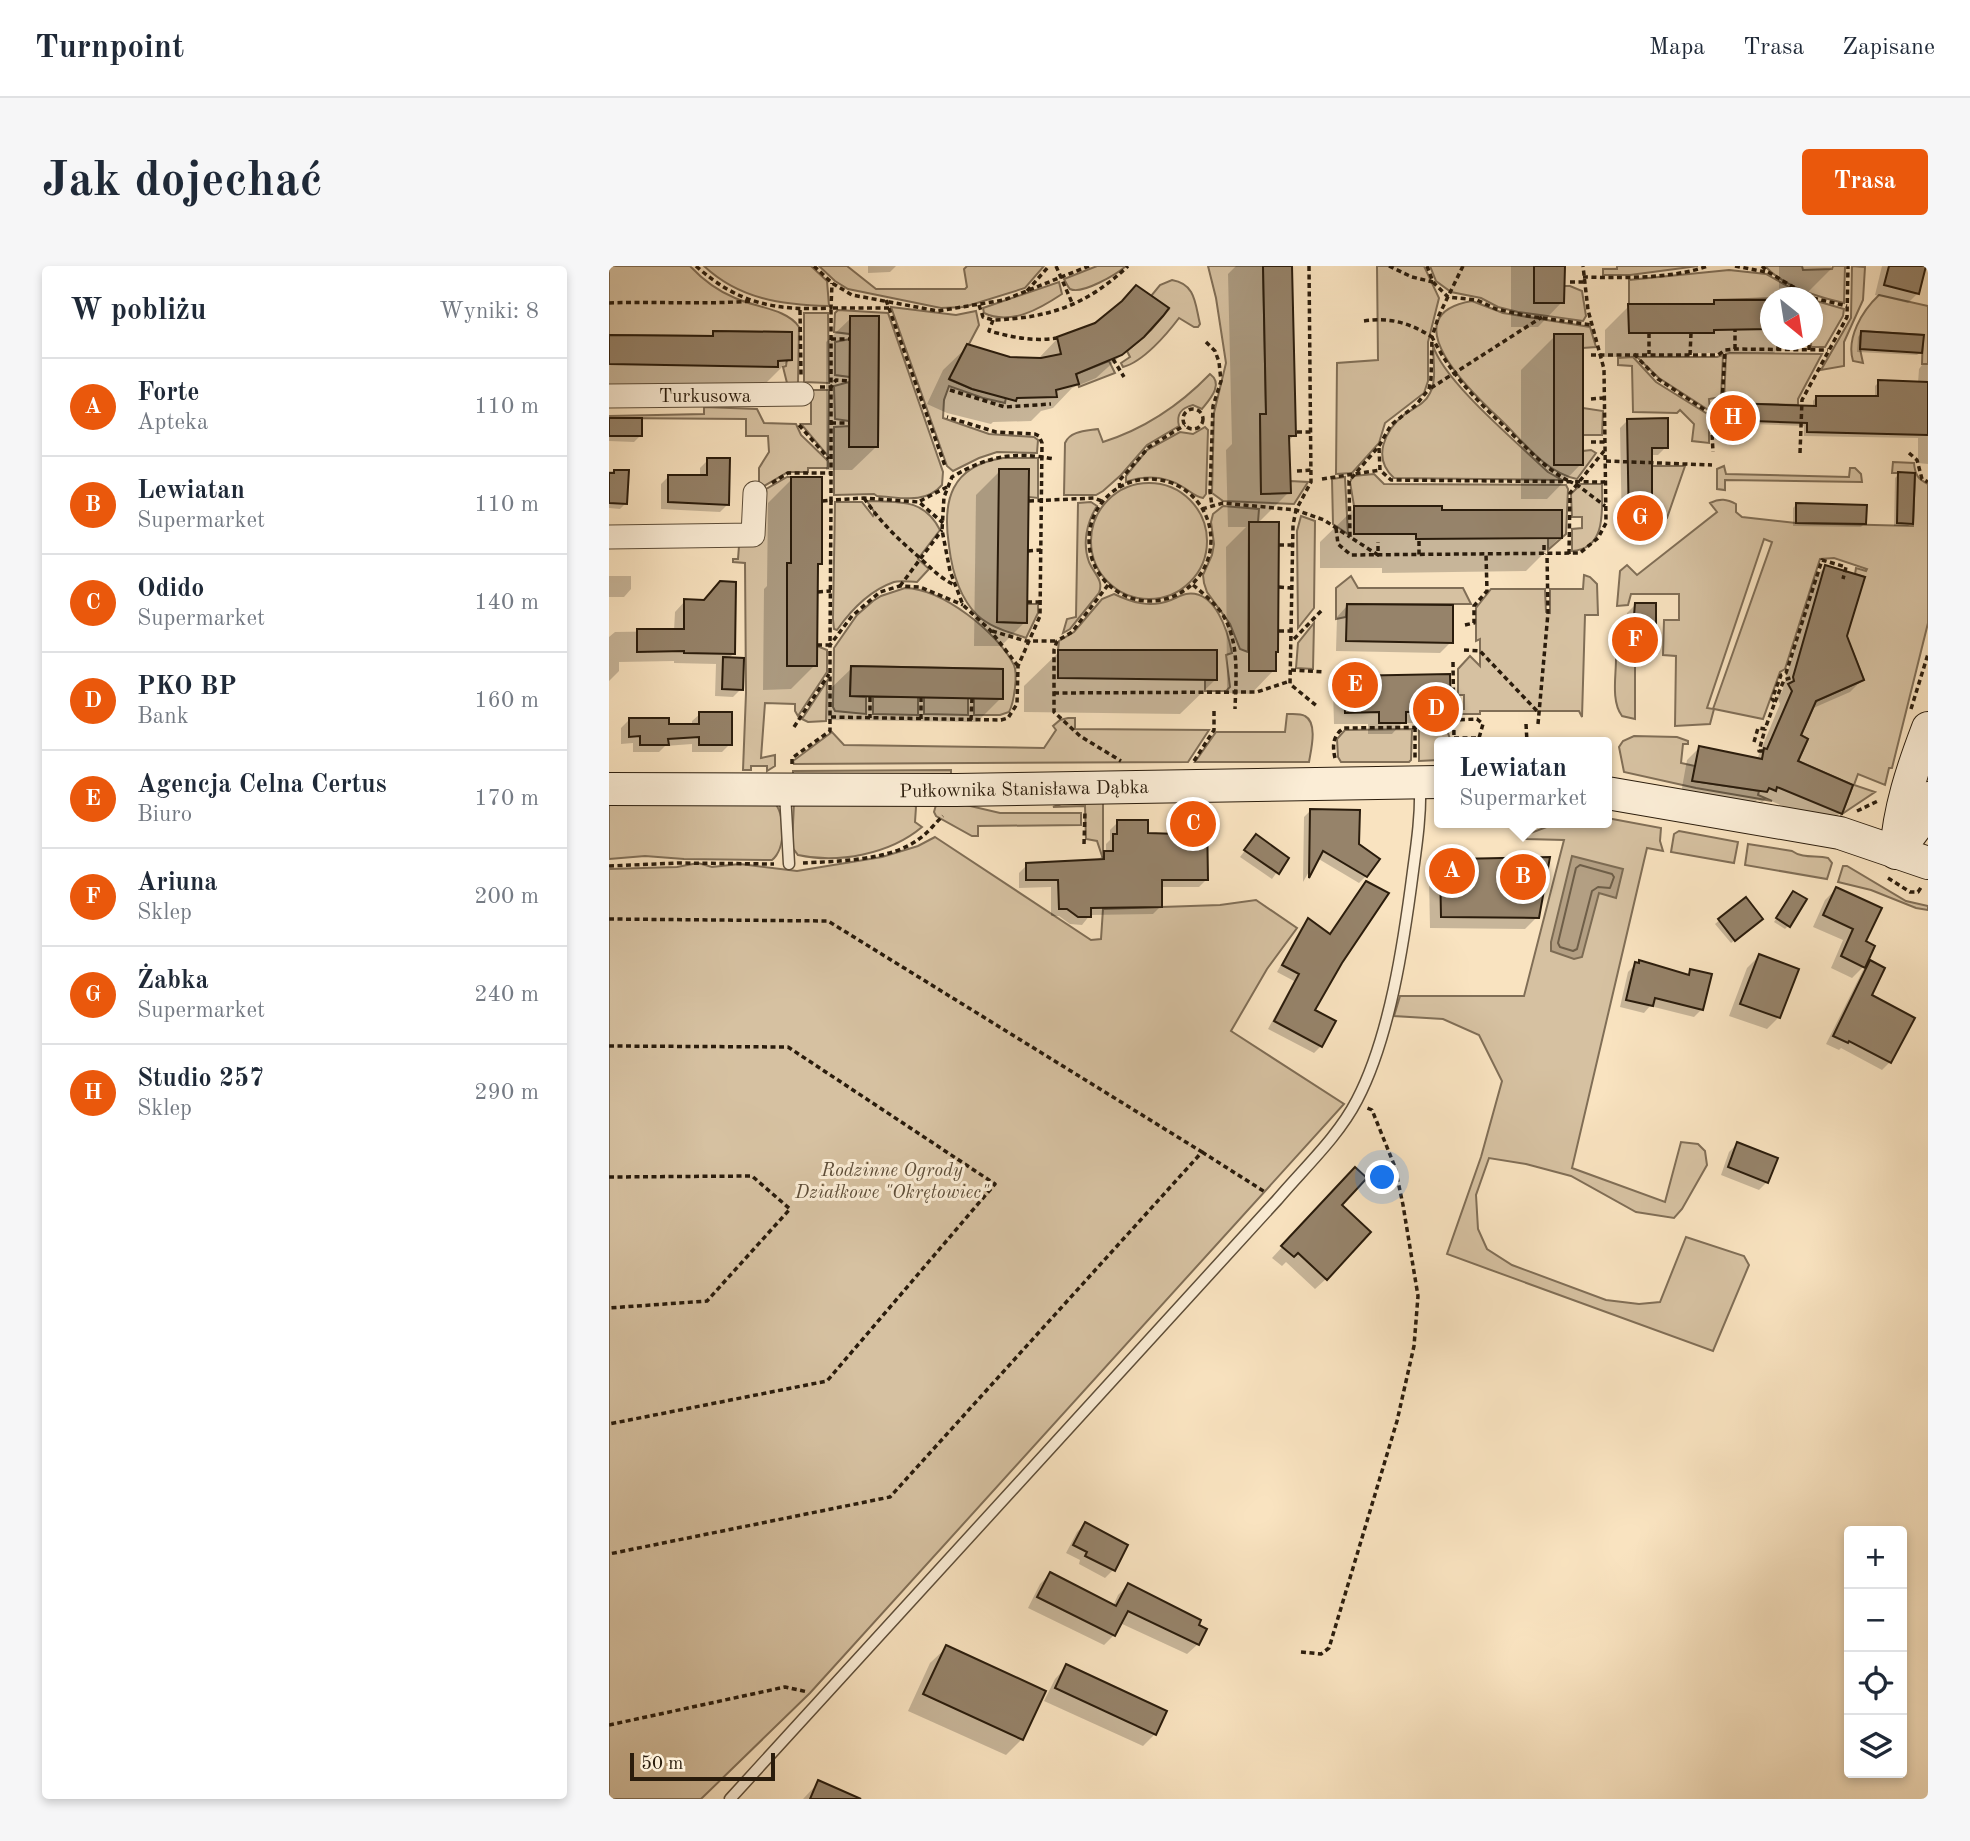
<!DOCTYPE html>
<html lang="pl">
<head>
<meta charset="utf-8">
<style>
  body { margin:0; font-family:"Old Standard TT",serif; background:#f6f6f7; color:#1f2937 }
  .controls { position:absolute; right:21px; bottom:21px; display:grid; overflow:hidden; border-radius:7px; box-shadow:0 4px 10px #0003 }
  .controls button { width:63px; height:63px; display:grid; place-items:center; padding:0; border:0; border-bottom:2px solid #e0e1e3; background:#fff; color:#1f2937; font:35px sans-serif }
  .compass { position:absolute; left:1151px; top:21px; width:63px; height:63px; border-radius:50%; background:#fff; box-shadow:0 4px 10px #0003; rotate:150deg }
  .scale { position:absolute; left:21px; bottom:18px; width:145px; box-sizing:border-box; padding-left:7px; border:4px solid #2a1c0c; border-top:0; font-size:19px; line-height:24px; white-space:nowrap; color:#2a1c0c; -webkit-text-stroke:5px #fbedd6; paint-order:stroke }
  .you { position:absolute; left:774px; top:912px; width:24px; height:24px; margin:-18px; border:5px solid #fff; border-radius:50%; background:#1a73e8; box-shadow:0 0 0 10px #1a73e833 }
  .badge { display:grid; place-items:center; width:46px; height:46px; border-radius:50%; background:#ea580c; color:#fff; font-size:23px; font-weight:700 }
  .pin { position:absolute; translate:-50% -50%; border:4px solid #fff; box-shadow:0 2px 7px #0006 }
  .popup { position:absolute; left:825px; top:471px; width:178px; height:91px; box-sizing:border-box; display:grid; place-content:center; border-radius:7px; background:#fff; filter:drop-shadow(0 2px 5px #0005); font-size:23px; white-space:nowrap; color:#747a83 }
  .popup b { font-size:26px; color:#1f2937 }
  .popup::after { content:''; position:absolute; left:50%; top:100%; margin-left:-14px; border:14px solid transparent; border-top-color:#fff }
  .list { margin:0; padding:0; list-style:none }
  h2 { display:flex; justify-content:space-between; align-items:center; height:91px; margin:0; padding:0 28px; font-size:30px }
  h2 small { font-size:23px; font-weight:400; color:#747a83 }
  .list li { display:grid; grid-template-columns:46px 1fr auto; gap:21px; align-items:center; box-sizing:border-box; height:98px; padding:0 28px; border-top:2px solid #e0e1e3 }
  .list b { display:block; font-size:26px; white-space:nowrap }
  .list p { margin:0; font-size:23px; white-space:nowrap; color:#747a83 }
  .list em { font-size:23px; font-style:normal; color:#747a83 }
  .icon { flex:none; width:38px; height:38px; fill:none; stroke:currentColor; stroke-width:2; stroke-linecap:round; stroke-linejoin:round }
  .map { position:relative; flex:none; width:1319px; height:1533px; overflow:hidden; border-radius:7px }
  header { display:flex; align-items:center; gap:42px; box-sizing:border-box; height:98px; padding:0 35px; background:#fff; border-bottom:2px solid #e0e1e3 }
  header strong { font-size:33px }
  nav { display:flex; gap:38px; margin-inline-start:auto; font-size:24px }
  .intro { display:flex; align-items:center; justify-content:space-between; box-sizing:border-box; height:168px; padding:0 42px }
  h1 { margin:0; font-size:49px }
  .button { padding:18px 32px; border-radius:7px; background:#ea580c; color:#fff; font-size:24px; font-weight:700 }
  main { display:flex; gap:42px; padding:0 42px }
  aside { flex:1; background:#fff; border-radius:7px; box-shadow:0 4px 10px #0003 }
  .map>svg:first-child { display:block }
  .green { fill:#d6c1a1; stroke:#806e56; stroke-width:2; fill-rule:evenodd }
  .water { fill:#b39f83; stroke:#7c6b53; stroke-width:2 }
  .shadow { fill:#0003 }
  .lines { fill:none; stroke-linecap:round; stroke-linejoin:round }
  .shore { stroke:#6e5e48; stroke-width:2 }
  .building { fill:#96836a; stroke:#2a1c0c; stroke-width:2 }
  .lane-casing { stroke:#5e4e39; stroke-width:13 }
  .street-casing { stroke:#5e4e39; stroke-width:25 }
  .secondary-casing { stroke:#2a1c0c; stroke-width:34 }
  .path { stroke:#2a1c0c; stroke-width:3.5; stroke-dasharray:5 3.5; stroke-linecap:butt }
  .lane { stroke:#fbedd6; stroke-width:10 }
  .street { stroke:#fbedd6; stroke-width:23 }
  .secondary { stroke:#fbedd6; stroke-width:32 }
  .labels { text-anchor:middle; stroke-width:6; stroke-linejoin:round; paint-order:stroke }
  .street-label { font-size:19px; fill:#2a1c0c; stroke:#fbedd6 }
  .park-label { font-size:19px; font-style:italic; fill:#5e4e39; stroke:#fbedd6 }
</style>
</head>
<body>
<header>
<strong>Turnpoint</strong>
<nav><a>Mapa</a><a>Trasa</a><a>Zapisane</a></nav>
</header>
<div class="intro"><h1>Jak dojechać</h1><a class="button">Trasa</a></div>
<main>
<aside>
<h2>W pobliżu<small>Wyniki: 8</small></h2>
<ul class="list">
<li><span class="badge">A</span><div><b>Forte</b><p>Apteka</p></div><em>110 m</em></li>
<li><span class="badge">B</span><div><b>Lewiatan</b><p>Supermarket</p></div><em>110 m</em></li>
<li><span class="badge">C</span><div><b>Odido</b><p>Supermarket</p></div><em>140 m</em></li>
<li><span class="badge">D</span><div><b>PKO BP</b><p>Bank</p></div><em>160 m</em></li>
<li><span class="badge">E</span><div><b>Agencja Celna Certus</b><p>Biuro</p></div><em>170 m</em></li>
<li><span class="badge">F</span><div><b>Ariuna</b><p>Sklep</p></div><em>200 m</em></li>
<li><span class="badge">G</span><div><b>Żabka</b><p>Supermarket</p></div><em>240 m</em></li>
<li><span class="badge">H</span><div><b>Studio 257</b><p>Sklep</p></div><em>290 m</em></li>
</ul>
</aside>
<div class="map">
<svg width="1319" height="1533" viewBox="0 0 1319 1533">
  <rect width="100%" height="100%" fill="#f9e3c0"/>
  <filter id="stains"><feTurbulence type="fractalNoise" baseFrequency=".00286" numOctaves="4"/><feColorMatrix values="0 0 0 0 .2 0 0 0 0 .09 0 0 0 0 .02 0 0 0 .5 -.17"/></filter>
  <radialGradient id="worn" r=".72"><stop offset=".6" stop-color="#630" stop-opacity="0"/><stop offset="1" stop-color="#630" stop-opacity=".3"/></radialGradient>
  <g class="green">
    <path d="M0,0h81c13,14 28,25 45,32 19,9 53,11 64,29l-1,56h-11l-4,-16 3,-1 5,-34 -78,-1v5l-104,-1z"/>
    <path d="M95,0h107l16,15 2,25c-47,-1 -90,-7 -125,-40z"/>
    <path d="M210,0h28l29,23h89l2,-2 -3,-18 3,-3h77l-19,22 -61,19 -23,1 -93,-19 -13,-8z"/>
    <path d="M488,0h29c-9,8 -44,29 -56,23 -2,-2 -5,-8 -6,-10z"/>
    <path d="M599,0h55l3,148h-6l1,79 29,-12 18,1 -14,22 -71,-3 -11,-8 2,-80 12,-50 -10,-65z"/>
    <path d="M768,0h47l15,32 -11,44v39l-4,12 -39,30 -6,20 -27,30 -16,1 1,-111 41,-3z"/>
    <path d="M821,0h104v37h30v-17h6l12,5 4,25 -3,5 -65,-9 -20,-5 -17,-9 -30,-6 -15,-11z"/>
    <path d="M1008,0h81l-68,9h-27v-6h14z"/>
    <path d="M1156,0h37l1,4 29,-1 1,-3h12l-1,37c-27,-6 -60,-16 -79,-37z"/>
    <path d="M1243,0l13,1 -2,33 -19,42v24l-23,4 30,-52z"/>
    <path d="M1120,4l37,4 41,23 -92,3 -1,4h-85v-24z"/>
    <path d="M563,14c24,4 23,24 28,44l-2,3h-4l-15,-9c-12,16 -36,44 -56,49l-2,-4 9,-6 -3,-6 24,-21 18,-21 -18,-13 9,-11z"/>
    <path d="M450,16l3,12c-21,14 -51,32 -78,19l-1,-5z"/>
    <path d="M1270,29l49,11v58h-6l1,-29 -62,-4 -1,18 3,14 -10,-2c-7,-23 9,-50 26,-66z"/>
    <path d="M1204,34l31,9 -1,7 -18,31h-14z"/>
    <path d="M863,35l31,12 87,14 6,20 -13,1v-14h-29v131h29v-14l8,-1 5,3 -19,26c-31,-6 -54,-38 -76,-59 -28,-26 -112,-105 -29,-119z"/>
    <path d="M282,41l65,8 20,-4 3,14 -29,55 22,9 34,8 -1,6 -22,-5 -34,-12 -5,14 -1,18 46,16 45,3 4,3 -1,13 -40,-1 -18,6 -26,13 -6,-5z"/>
    <path d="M229,44l50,3 55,159 -1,13c-17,20 -43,12 -65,11l-3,-2 -40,1v-68l15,-1v20h29l1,-130h-29v18l-16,-2 1,-19z"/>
    <path d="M195,47h24l1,70 -25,-1z"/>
    <path d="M241,73v38l-15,-2v-33z"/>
    <path d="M824,79c9,35 87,100 115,127l14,8 -168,-2c-22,-20 -10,-47 11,-64 9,-6 20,-10 25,-21 7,-13 3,-33 3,-48z"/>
    <path d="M1121,87l92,1 -24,45v6l-74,-2 2,-49z"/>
    <path d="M1114,89l-2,42 -12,2 1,12 -51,-33 -22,-21h80z"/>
    <path d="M1024,91l23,25 53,33v28l-17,-2 2,-17 -14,-14 -3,3 -44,-1 -1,-46 -14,-1v-7z"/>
    <path d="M500,95l6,12 -36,14 -3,-13z"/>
    <path d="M601,108c14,10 0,25 -8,35l-9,-4c-12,3 -17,9 -14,21l-32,19 -26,30 -18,16 -7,4h-32l1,-52c5,-12 21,-12 33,-14l5,13c41,-13 77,-37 107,-68z"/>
    <path d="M240,116v39l-14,-2 -1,-33z"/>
    <path d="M196,124h24l-1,66 -27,-32h10v-31z"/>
    <path d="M95,141l53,2 7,14 32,1 5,11 27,26v7h-20v4h-20l-29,17v-21l10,-16 -1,-16h-22v-17l-137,-1v-2l95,-2z"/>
    <path d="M974,142l20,3 -1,24h-19z"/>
    <path d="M596,161l3,3 -2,64 -3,4c-8,-1 -13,-7 -20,-11 -18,-11 -37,-12 -57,-5v-6l21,-26 33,-18 13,2z"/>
    <path d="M394,192h35v40l-9,-1 -32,125 30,1v-19h11v9l-12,25c-17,-6 -35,-10 -49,-23 -18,-18 -25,-44 -28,-69 -7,-46 2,-80 54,-88z"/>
    <path d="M1284,196l21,1c1,12 4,16 14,21v139l-36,145h-3l-4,17 -27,-11 -4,11 21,7 -33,22 11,-29 -55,-24 10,-22 -7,-4 15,-34 48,-21 -12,-30 -49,20 62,-93 -10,-3 1,-6 10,3 1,-2 -33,-11 -14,1 -35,110 -5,3 -17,47 -49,-10 -4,15 -35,2 1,-70 -13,-1 1,-35h15v-26h-48l-3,11 -11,1 3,-35 7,-6 10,10 80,-63 -7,-9c10,-5 17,-4 26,1v8l6,5 54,6 117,3 2,-53h-23zM1155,273l8,3 -59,167 -6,-1z"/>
    <path d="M1042,200h34l-18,52 -10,9 -5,-1z"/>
    <path d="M1115,200l2,8 123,3 1,-9h5l6,6 1,8 -137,-2v10l-8,-1v-20z"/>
    <path d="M765,208l10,10 182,1 2,4 -2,45 -18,16v-12l13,-28h-119l-1,-4h-87l-4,-24 3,-6z"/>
    <path d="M178,211h4v86l-4,1v102h30v-20l10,4v22l-29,44 -3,-5v-7l-30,-1 -4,55 14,-3v11l-8,5v-5h-16v4h-8l3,-77 -1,-130 -12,-1v-3h5l1,-13 19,-1 1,-52z"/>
    <path d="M736,211v1l3,56 -15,-10 -1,-45z"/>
    <circle cx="540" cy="275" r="58"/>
    <path d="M972,218h21c0,25 5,65 -30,67v-22l10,-1v-11h-10l-1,-23z"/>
    <path d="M258,235c31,1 57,-3 73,29l-22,29 11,10 -12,13c-7,0 -17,-2 -23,0 -23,8 -43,28 -57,48l-3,-1 -1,-10 2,-117h27l11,14 2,-3z"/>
    <path d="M482,236l6,4c-10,16 -15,37 -8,56 5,12 15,18 10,31l-29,36 -7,4 4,-14 9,-2 2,-114z"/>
    <path d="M614,240l36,3 -1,13h-9l-1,130 -8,-3 -10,-25 -23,-32 -3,-9 -1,-8 9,-20 2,-11 -3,-22 2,-8z"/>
    <path d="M692,250l14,5 -1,87 -16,20 -1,-97z"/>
    <path d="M975,309l6,2 7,7 1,31h-13l-3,102 -3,-6h-99v3h-22v-5h6v-14h-6v-26l12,-13 10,10v-27l-4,2v-33l15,-19h54l1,23 4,1v-24h33z"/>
    <path d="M742,310l7,12h105l8,16h-124l-1,13 -10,2v-31z"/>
    <path d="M296,322c38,1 92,44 109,77 4,9 0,38 -5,47l-9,3h-26v-17l29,1v-30l-152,-3 -1,30 16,1v17l-31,-3 -2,-4 1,-59 23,-33 16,-14 8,-5z"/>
    <path d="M505,328c19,9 37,14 57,6 5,-2 10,-5 15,-6 30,-5 42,39 46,59l-6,2 4,32 -4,4h-21v-11h12l-1,-30h-158l1,-9 15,-9 28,-33z"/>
    <path d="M705,357l-1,46 -17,-1 2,-25z"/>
    <path d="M1019,376h4v11l3,1v65l-13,-3c-11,-15 -6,-39 -6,-57l13,-1z"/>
    <path d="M218,415l-1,40 -18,1 -6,-3z"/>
    <path d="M264,431h45v18l-45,-1z"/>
    <path d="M315,431l44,1v17l-44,-1z"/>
    <path d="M678,448c5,0 13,-1 18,2 13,7 6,34 4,46h-114l21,-30h69z"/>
    <path d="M459,452h7v11l134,1 -21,32 -394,2 -1,-3 39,-29 12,13 200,3 12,-18 -3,-4 7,-6z"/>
    <path d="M803,463l-1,31 -2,2h-68l-3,-5 -1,-18 8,-9z"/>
    <path d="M810,464h28l4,12h-12v18l-20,1z"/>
    <path d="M1025,470l43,1 11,4v3h-5l-2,19 14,3 -2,15 66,10 -1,4 14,6 -76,-13 -72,-16 -5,-25 4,-6z"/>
    <path d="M342,504v8l-158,-3v-4z"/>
    <path d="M463,534h31v59l-6,-18 -11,-2 -1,-33 -32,1z"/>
    <path d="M0,535h164c13,12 13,48 -1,59l-88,-1 -39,-3 -36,3z"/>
    <path d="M185,536h117l5,5 -1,15 7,5c-32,27 -84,37 -124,28l-6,-8z"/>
    <path d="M327,539h30l34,8h81v12l-103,1v10h-6l-36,-20 -2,-4z"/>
    <path d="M998,552l54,10 -1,13 3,10 -16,-3 -75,320 93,34 16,-60 17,2 7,7 2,14 -25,44 -8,9 -38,-6 -65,-36 -45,-12 -37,-6 -13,37 2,34 9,20 25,16 94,35 33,4 21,-2 26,-65 58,19 5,9 -36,86 -266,-97 34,-97 21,-76 -23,-46 -36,-16 -49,-3 6,-20h124l40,-156 -38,-1 2,-5 29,-11h50z"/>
    <path d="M1070,565l59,11 -4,21 -63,-11 3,-18z"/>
    <path d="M326,571l156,103 10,-1 2,-30 117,-4 36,-5 41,28 -30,41 -36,62 113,73 -534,589 -109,106h-92v-930l68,-2 21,-4 14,4 28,-3 57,7 85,-14 36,-11z"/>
    <path d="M1139,578l44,7c11,8 24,4 36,7l4,5 -5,16 -82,-14z"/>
    <path d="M1234,600h4l59,35 22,5v4l-12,-2 -45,-18 -33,-8z"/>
  </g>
  <path class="water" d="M963,590l51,13 -7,29 -17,-5 -17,64 -8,2 -23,-8v-9z"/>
  <g class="shadow">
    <path d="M259,0h28l-6,6 -22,1z"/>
    <path d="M627,0h55l3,169 -6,7 1,50 -32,32 17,146 -23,24 -24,-1 -1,-146 20,-20h-18l-2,-77 6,-6 -4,-170z"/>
    <path d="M902,0h51v36l-24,25h-27z"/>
    <path d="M1170,0h52v3l-24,24 -28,1z"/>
    <path d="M1273,0h42l-6,27 -10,10 -33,-8z"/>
    <path d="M1106,36h56v38h16l-13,13h-82l-4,4h-83v-27l24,-24 83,-1z"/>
    <path d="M242,52l26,128 -25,24h-26v-128z"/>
    <path d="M541,63l-54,49 -24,10 -19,20 -12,3 -10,10 -38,1 -2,2 -44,-11 -20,-9 16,-34 25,-24 42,12 27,2 21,-22z"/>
    <path d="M105,67l76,26 -35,35 -146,5v-62h100z"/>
    <path d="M1252,67l60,19 -4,3 -60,-3 1,-15z"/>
    <path d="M946,70l26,128 -34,35h-26v-129z"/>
    <path d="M1313,99h6v99l-10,-1v-25l-114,-2v-10l-81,-3 1,-14 4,-4 85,3v-7l3,-4 59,1v-12l4,-4 39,1 1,-14z"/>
    <path d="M0,154l31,16 -6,6 -25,-1z"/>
    <path d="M1019,154l38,27 -8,8h-8v71l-8,8h-20l-2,-106z"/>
    <path d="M99,194l20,44 -8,8 -59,-3v-25l7,-7h32v-9z"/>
    <path d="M0,205l18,1 -1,31 -6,6 -11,-1z"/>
    <path d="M391,205l25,151 -24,24h-27l2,-151z"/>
    <path d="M1290,208l13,49 -4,3h-14l1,-48z"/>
    <path d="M183,213l28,84 -4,4 -1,98 -24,24 -28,1 1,-101 3,-3 1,-83z"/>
    <path d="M1187,239l69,18 -4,4 -68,-1v-18z"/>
    <path d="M746,242l85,4 120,25 -34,34 -144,2v-5h-62v-26z"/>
    <path d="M1216,301l20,69 17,44 -12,12 -39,17 -12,27 -3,26 55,24 -11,27 -12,12 -62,-26 -4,3 -5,-2 -4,4 -72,-11 6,-33 12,-12 57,11 2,-2 22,-53 -3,-7 5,-5 31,-113z"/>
    <path d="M0,310h22v13l-7,8h-15z"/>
    <path d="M76,335l48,53 -5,5 13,30 -8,8 -18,-1 1,-32 -42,-1v-2l-55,1v9l-10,10v-44l6,-5 59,-1 1,-19z"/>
    <path d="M1026,339l19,25 -5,6v5l-8,8h-16l2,-36z"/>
    <path d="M738,340l104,36 -11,11 -104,-2 1,-34z"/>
    <path d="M450,386l156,28 -35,34 -156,-2v-26z"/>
    <path d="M243,402l149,30 -24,24 -150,-2v-28z"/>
    <path d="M736,412l104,33 -12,12h-35l-10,11h-24v-10h-34l-1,-34z"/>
    <path d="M91,448l30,30 -8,8h-30v-8l-27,2 -6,6h-26v-9l-12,1v-16l8,-8 38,6h25v-5z"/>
    <path d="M702,544l47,35 8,31 -7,7 -42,-25 -14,24 1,-65z"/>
    <path d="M570,555l28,58 -8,8h-38v19l-8,8 -63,1 -8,10 -12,-1 -11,-8h-8v-29l-32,1v-15l8,-8 69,-4 10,-8v-9l4,-4v-10l8,-8 28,12 25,1v-6z"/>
    <path d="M647,570l31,22 -15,21 -32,-22z"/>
    <path d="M832,601l96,50 -12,12 -95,-1 -1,-49z"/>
    <path d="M757,617l-26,79 -27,48 21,12 -13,24 -7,7 -46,-24 26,-48 -17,-9 24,-44 7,-7 21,14z"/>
    <path d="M1227,623l28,53v24l-12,12 -21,-10 12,-28 -30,-13 12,-27z"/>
    <path d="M1181,631l-2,29 -3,3 -11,-7z"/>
    <path d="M1136,633l13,23 -27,21 -16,-19z"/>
    <path d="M1150,690l20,61 -12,12 -38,-13 18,-48z"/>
    <path d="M1261,697v33l20,66 -8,8 -41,-22 -2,2 -13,-6 37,-74z"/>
    <path d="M1027,698l50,12 5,-5 11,38 -8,8 -44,-11 -6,7 -24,-6 8,-35z"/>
    <path d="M1128,878l30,38 -8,8 -38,-15 8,-23z"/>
    <path d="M735,914l-18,99 -11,10 -29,-27 -4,4 -10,-8z"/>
    <path d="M476,1258l28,46 -8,8 -26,-14 1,-4 -14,-7 11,-21z"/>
    <path d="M441,1308l63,32 5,-11 10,-10 70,59 -11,10 -67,-31 -6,12 -10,10 -76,-37 12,-24z"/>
    <path d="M338,1381l75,92 -16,16 -98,-44 22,-48z"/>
    <path d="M458,1400l88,68 -12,12 -99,-45 11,-22z"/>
    <path d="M210,1516l38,17h-54z"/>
  </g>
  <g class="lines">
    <path class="shore" d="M971,599l32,9 2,3 -4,11 -12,-1 -6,4 -15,58 -4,2 -13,-4 -2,-4 18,-75z"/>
  </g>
  <g class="building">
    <path d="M654,0h29l4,170h-7l2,57 -30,1 -1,-80h6z"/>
    <path d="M925,0h31l-1,37h-30z"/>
    <path d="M1280,0h37l-7,28 -35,-9z"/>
    <path d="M527,19l33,23 -6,8 -19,21 -22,18 -46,19 3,10 -23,6 1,7 -40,1 -1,3 -44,-12 -23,-10 18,-35 43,13 31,1 20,-4 -4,-17 38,-14 27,-22z"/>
    <path d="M1105,34h56v29l-56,1v3h-85l-1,-29h86z"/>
    <path d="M241,50h29l-1,131h-29z"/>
    <path d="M104,65l79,1v28l-14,1v6l-169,-3v-29l104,1z"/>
    <path d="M1252,65l63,4 -2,18 -62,-4z"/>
    <rect x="945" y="68" width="29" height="131"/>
    <path d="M1269,114l50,2v53l-121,-3v-9l-80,-3v-17l89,3v-10h62z"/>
    <rect x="0" y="152" width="33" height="18"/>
    <path d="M1059,152v30h-16v78h-23l-2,-107z"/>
    <path d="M98,192h23l-1,47 -61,-3v-27h39z"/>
    <path d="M390,203h30l-2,154 -30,-1z"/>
    <path d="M5,204h15l-2,34 -18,-1v-30h5z"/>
    <path d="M1289,206l17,1 -2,51 -16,-1z"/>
    <path d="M182,211h31v87h-4l-1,102h-30v-103h4z"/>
    <path d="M1187,237l71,2 -1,19 -70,-1z"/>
    <path d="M745,240h88v4h120v28l-146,1v-5h-62z"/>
    <path d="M640,256h30l-1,130h-2v19h-27z"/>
    <path d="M1216,299l40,12 -18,59 17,44 -48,21 -15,34 7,4 -10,22 55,24 -11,29 -65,-27 -1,4 -7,-3 -2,4 -75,-11 7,-35 63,13 2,-11 3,1 25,-58 -4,-7 6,-3 -1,-4z"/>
    <path d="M111,315l16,1 -1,72 -51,-1v-2l-47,1v-23h47v-30l20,1z"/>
    <path d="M1026,337h21v28h-6v11h-18z"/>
    <path d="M738,338l106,1v38l-107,-2z"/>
    <path d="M449,384h159v30l-159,-2z"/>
    <path d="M114,391l21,1 -1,32 -21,-1z"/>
    <path d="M242,400l152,3v30l-153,-3z"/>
    <path d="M841,408l1,37 -45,1v11h-27v-11l-34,1 -1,-37z"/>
    <path d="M90,446h33v33h-33v-8l-31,2 1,6h-29v-9l-11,1v-19h40v6h30z"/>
    <path d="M701,543l50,1 -1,34 21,15 -13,18 -44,-26 -14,27z"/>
    <path d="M598,552l1,62h-46v27l-71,1v9h-13l-11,-8h-8l-1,-29h-32v-17l78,-4v-8h9v-17h4v-14h31v13l31,1 -1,-15z"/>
    <path d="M647,568l33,24 -10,16 -35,-24z"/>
    <path d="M941,591l-11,61 -98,-1 -1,-52 15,-6z"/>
    <path d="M757,615l23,12 -47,70 -27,47 21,11 -14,26 -48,-26 25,-47 -17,-9 26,-47 22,16z"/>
    <path d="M1227,621l46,21 -16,33 9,5 -10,22 -24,-12 12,-27 -30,-14z"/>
    <path d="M1184,625l14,8 -17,28 -14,-9z"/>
    <path d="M1137,631l17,22 -28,22 -17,-22z"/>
    <path d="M1150,688l40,15 -19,49 -40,-14z"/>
    <path d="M1030,694l50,15 1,-6 22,5 -9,36 -48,-12 -2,8 -27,-6 9,-38 4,1z"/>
    <path d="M1261,694l15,8 -13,27 43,23 -24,45 -42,-22 -1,2 -15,-7z"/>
    <path d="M1128,876l41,16 -10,25 -40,-16z"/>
    <path d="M746,901l12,11 -25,27 29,27 -44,48 -29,-27 -4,4 -13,-11z"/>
    <path d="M476,1256l43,23 -13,26 -30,-15 2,-4 -14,-7z"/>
    <path d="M441,1306l66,34 12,-23 73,37 -2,5 8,4 -8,16 -71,-34 -13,25 -78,-39z"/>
    <path d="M337,1379l100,46 -23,49 -100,-46z"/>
    <path d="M457,1398l101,47 -11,24 -101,-47z"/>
    <path d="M209,1514l43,19h-51z"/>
  </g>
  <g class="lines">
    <g class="lane-casing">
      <g id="lane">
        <path d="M176,527l4,71"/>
        <path d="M121,1533l547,-599c27,-32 61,-63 80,-100 33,-63 47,-159 56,-229 4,-29 8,-57 7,-86"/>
      </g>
    </g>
    <g class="street-casing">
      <g id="street">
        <path d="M0,130l193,-2"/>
        <path d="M0,271l144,-2 2,-42"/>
      </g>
    </g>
    <g class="secondary-casing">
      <g id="secondary">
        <path d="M0,523l347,1 483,-8"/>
        <path d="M998,527l233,40 88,30"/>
        <path d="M1294,578l12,-16 13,-30"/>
        <path d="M1287,587c3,-44 16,-83 32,-125"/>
      </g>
    </g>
    <g class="path">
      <path d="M87,0c42,38 80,45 135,42l1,-25"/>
      <path d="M205,0l18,17 20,12 86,16 66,-11 85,-34"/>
      <path d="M447,0l17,39"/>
      <path d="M700,0l2,216 -15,28 -3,15 -3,159 28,23"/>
      <path d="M780,0l23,11 21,5"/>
      <path d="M818,0l6,16 15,15 29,3 19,9 32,7 64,9"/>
      <path d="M854,0l-24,49 -7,22c22,43 48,66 82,99 19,18 35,36 59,47"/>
      <path d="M1126,0l31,6"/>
      <path d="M1153,0l6,6 44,26"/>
      <path d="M974,11c39,1 88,2 125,-11"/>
      <path d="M961,16h14"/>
      <path d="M418,25l22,-25"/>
      <path d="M1204,32l34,8"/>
      <path d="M277,34l59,166"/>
      <path d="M0,37c47,-2 94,2 141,-2"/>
      <path d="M370,39l4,12 10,3c56,-2 94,-15 135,-54"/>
      <path d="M280,42h-58v192l33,-2 55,4 24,21"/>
      <path d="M191,44l1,65"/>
      <path d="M384,54l-4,11c23,6 45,11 68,7"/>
      <path d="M755,55c26,-4 46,2 68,16l-1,42 -2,10 -13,16 -25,20 -12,21 -30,35 1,56 28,18v-13"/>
      <path d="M1040,67v21"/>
      <path d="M222,73h19"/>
      <path d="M597,76l9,9 4,11 2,19 -8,25 -3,86 2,14"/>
      <path d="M1126,83v-19"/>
      <path d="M1169,84v-10"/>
      <path d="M1200,84v-10"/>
      <path d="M1025,88l24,25 53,35 2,38"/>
      <path d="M982,89h127l7,-5 10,-1 93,1"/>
      <path d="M1081,89l1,-22"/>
      <path d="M504,93l11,18"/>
      <path d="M211,121h11l5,-7 13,1"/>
      <path d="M822,122l111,-71"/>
      <path d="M341,124l55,17 46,-3"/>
      <path d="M982,133l13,-1"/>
      <circle cx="584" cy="153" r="10"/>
      <path d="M1102,148l11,-12 3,-51"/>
      <path d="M222,157h18"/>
      <path d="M190,159l30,34"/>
      <path d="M688,166h14"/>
      <path d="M982,176h14"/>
      <path d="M770,182l1,22 11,10 214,2"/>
      <path d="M1191,187l2,-53 45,-83 1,-51"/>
      <path d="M1300,187l8,7 5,19 6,3"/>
      <path d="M997,195l106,4"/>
      <path d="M688,205l14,-1"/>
      <path d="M713,213l58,-9"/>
      <circle cx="541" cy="274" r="61"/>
      <path d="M163,217l16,-10h43"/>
      <path d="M967,218l29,22"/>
      <path d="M511,222l-1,-7 30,-34 36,-22"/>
      <path d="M255,232c16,24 35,42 56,60 12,11 21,21 35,27"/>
      <path d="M311,235l27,-14"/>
      <path d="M420,235l65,-3 8,3"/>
      <path d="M593,243l21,-6 73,7 28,10 26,17"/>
      <path d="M727,262l2,16 13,11 229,-2 18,-15 8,-15 -2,-154 -16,-59 -5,-44"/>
      <path d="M810,275v14"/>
      <path d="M670,279h14"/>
      <path d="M935,279v9"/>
      <path d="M419,285l13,-1"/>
      <path d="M960,288l1,-61 34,-42"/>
      <path d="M499,319l-36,47 -15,9 -3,9v62l26,24 41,25"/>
      <path d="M584,319c10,8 20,17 28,27 19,28 15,65 14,97"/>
      <path d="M291,320l42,-56"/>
      <path d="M670,321l13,1"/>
      <path d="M209,326l13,-1"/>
      <path d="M418,336h14"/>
      <path d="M856,359l9,-2v-17l13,-15 -1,-37"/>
      <path d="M383,365l34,10h30"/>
      <path d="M670,365h14"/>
      <path d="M685,373l29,-30"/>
      <path d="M208,379h13l1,-145 -9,1"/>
      <path d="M855,384l16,1 57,60"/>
      <path d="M844,396l1,80"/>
      <path d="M409,400l-28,-36 -27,-25 -13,-34 -8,-41 2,-33 8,-20c36,-21 61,-26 102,-18"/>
      <path d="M682,404l33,2"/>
      <path d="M445,427l203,-1 33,-11"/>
      <path d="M261,431v21"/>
      <path d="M312,431v22"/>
      <path d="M1166,436l9,-22 9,-3"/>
      <path d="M1302,443l17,-55"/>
      <path d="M222,451l170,3 7,-2 9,-14 1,-38 22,-50 2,-173 -3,-7 -4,-2 -39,-2 -49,-15"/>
      <path d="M362,454l1,-22"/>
      <path d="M917,458l1,18"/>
      <path d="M929,458l10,-111 -1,-59"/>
      <path d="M185,461l35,-53"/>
      <path d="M806,461v33"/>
      <path d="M845,472h25l4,-14 -6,-5 -23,1"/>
      <path d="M1145,476l4,-14 7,1 10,-27 -3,-3 9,-24 5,-2 36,-113 24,7 -3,12"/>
      <path d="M1154,485h-4l6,-22"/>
      <path d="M726,492c-3,-13 -2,-23 9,-30l110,-1"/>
      <path d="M585,495l20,-31v-21"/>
      <path d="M183,498v-6l38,-27v-86l22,-29 28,-24 20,-6 20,1 43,18"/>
      <path d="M1248,545l21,-10"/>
      <path d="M475,578l1,-33"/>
      <path d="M194,597c34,-2 87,-2 116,-24 9,-6 16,-16 24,-23"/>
      <path d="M0,600l68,-3 97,1"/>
      <path d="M1279,612l22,14h8l4,-6"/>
      <path d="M0,653l219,2 374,231 -312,345 -281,57"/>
      <path d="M0,780l179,1 207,137 -168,197 -218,43"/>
      <path d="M593,886l63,40"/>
      <path d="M0,911l143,-1 38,33 -83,92 -98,7"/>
      <path d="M692,1386l20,2 8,-6 68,-227 17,-75 4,-50 -15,-91 -8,-38 -23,-57 -5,-2"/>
      <path d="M0,1459l176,-38 23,5"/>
    </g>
    <use href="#lane" class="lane"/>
    <use href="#street" class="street"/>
    <use href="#secondary" class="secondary"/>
  </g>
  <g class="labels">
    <g class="street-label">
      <text x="96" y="136">Turkusowa</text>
      <text transform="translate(415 522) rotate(-1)" y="7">Pułkownika Stanisława Dąbka</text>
    </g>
    <g class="park-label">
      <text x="283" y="910">Rodzinne Ogrody<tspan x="283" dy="22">Działkowe "Okrętowiec"</tspan></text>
    </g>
  </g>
  <rect width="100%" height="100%" filter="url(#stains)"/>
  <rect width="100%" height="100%" fill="url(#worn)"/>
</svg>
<div class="controls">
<button>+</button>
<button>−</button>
<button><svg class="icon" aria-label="locate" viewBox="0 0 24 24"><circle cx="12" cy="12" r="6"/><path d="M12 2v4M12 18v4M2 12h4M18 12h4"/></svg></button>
<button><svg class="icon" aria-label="layers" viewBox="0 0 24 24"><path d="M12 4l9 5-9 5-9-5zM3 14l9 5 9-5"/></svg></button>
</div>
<svg class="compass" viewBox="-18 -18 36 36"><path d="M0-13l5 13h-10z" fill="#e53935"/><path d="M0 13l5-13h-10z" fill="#747a83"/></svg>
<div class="scale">50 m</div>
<div class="you"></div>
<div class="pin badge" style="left:843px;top:605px">A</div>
<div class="pin badge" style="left:914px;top:611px">B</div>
<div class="popup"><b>Lewiatan</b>Supermarket</div>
<div class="pin badge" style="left:584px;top:558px">C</div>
<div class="pin badge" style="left:827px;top:443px">D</div>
<div class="pin badge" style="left:746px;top:419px">E</div>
<div class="pin badge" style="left:1026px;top:374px">F</div>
<div class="pin badge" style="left:1031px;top:252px">G</div>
<div class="pin badge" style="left:1124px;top:152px">H</div>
</div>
</main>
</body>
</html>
